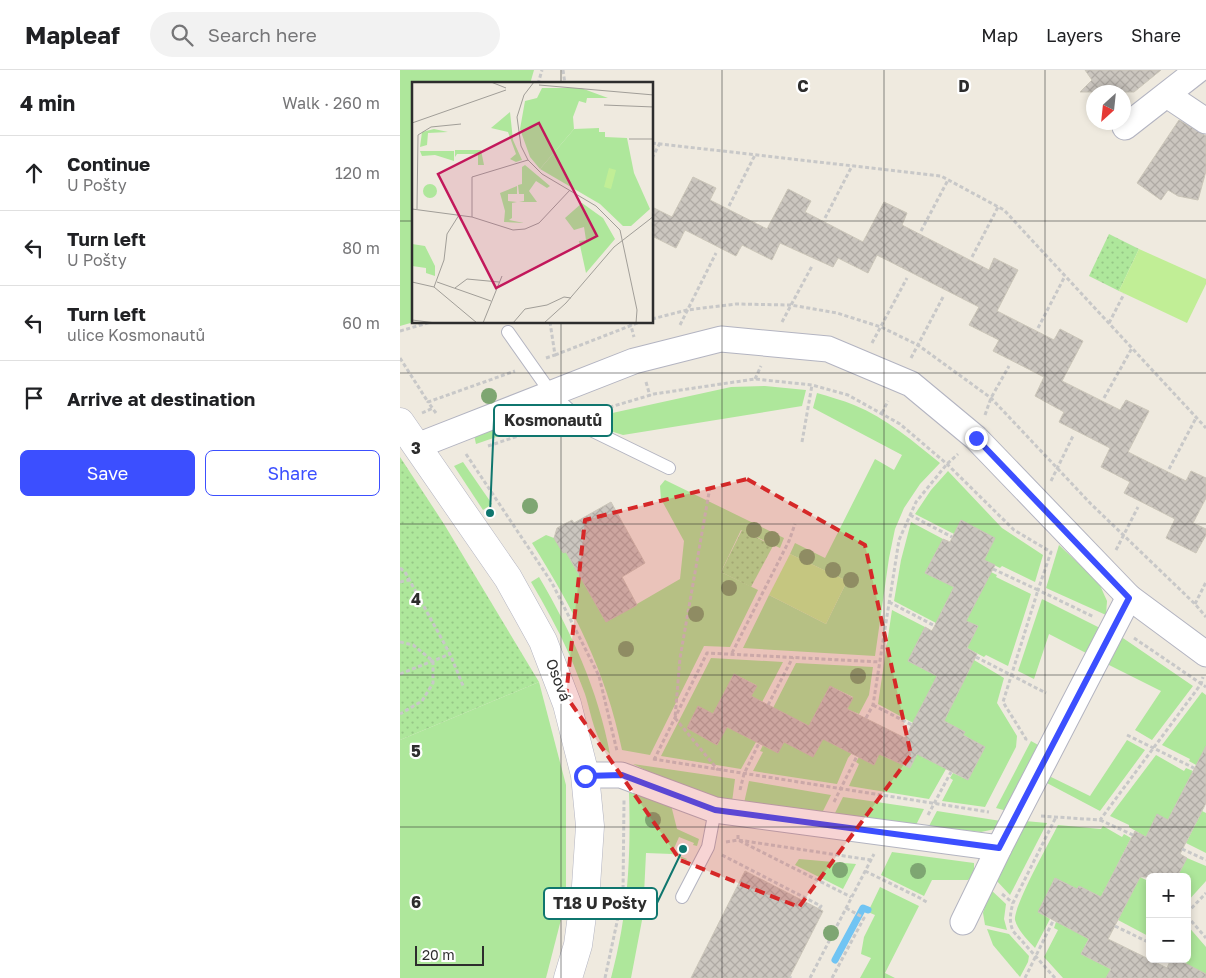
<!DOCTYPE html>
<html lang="en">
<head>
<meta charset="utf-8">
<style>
  body { margin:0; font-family:"Golos Text",sans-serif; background:#f2f2f2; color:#202124 }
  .controls { position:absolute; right:15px; bottom:15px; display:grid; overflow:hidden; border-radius:8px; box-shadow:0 2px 8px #0003 }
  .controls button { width:45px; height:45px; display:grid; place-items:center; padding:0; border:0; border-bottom:1px solid #e0e0e0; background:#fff; color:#202124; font:25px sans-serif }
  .compass { position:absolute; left:686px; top:15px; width:45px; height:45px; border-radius:50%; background:#fff; box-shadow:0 2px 8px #0003; rotate:207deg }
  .scale { position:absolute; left:15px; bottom:12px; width:69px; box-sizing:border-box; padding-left:5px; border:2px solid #2d2d2d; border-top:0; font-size:14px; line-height:18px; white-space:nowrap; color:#2d2d2d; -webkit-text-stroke:4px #fff; paint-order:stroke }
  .stop { position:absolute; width:15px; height:15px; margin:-11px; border:4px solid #3c4fff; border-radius:50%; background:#fff }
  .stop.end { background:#3c4fff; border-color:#fff; box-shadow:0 1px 5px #0008 }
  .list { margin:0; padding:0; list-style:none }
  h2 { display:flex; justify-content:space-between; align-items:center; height:65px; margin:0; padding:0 20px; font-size:21px }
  h2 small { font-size:16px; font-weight:400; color:#757577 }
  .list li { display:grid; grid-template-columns:32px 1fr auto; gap:15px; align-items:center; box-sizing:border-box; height:75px; padding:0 20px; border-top:1px solid #e0e0e0 }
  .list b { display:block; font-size:19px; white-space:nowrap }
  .list p { margin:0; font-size:16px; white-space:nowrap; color:#757577 }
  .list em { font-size:16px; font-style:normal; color:#757577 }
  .actions { display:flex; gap:10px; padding:15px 20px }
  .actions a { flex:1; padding:11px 0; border:1px solid #3c4fff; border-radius:8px; text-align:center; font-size:18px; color:#3c4fff }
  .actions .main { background:#3c4fff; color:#fff }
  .icon { flex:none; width:28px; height:28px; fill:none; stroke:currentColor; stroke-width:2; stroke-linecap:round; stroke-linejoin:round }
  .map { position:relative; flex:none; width:806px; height:908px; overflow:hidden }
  header { display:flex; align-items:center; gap:30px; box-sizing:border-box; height:70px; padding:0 25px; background:#fff; border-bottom:1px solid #e0e0e0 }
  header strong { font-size:24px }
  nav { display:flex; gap:28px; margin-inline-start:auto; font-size:18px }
  .search { width:350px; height:45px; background:#f2f2f2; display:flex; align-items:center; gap:12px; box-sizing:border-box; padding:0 18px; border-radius:28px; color:#757577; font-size:19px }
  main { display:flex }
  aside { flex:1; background:#fff }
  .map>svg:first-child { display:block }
  .grass { fill:#aee79b }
  .park { fill:url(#park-dots) }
  .pitch { fill:#c1ee96 }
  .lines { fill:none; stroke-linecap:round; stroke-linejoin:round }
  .stream { stroke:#70c4f3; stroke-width:7 }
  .building { fill:url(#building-cross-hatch); stroke:#cbc6b9 }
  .service-casing { stroke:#b3b4c1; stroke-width:14 }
  .minor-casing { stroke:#b3b4c1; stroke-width:27 }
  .tertiary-casing { stroke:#b3b4c1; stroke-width:29 }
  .path { stroke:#c8c8c8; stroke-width:3; stroke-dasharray:4 2.5; stroke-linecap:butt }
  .service { stroke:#fff; stroke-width:12 }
  .minor { stroke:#fff; stroke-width:25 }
  .tertiary { stroke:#fff; stroke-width:28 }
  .tree { fill:#7ea672 }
  .route { stroke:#3c4fff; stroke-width:6 }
  .marked { fill:#d62828; fill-opacity:0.2; stroke:#d62828; stroke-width:4; stroke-dasharray:10 6; stroke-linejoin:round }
  .grid { fill:none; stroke:#2d2d2d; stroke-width:1; stroke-opacity:0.55 }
  .labels { text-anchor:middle; stroke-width:4.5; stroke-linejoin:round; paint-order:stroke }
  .street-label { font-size:15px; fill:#2d2d2d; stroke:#fff }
  .inset-road { fill:none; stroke:#a19e98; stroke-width:1 }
  .view { fill:#c2185b; fill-opacity:0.15; stroke:#c2185b; stroke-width:2.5 }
  .inset-edge { fill:none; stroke:#2d2d2d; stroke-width:2.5 }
  .grid-label { font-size:16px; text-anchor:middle; font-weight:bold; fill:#2d2d2d; stroke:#fff; stroke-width:4.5; stroke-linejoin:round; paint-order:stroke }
  .leader { fill:none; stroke:#0f766e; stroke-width:2 }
  .callout-dot { fill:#0f766e; stroke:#fff; stroke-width:2 }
  .callout { fill:#fff; stroke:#0f766e; stroke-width:2 }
  .callout-label { font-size:16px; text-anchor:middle; font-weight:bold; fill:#2d2d2d }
</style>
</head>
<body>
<header>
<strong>Mapleaf</strong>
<div class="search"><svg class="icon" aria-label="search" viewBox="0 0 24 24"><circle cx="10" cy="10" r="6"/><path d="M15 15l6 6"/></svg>Search here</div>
<nav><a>Map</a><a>Layers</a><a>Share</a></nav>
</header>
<main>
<aside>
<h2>4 min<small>Walk · 260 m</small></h2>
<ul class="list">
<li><svg class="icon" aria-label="ahead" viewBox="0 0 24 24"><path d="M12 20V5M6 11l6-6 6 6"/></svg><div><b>Continue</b><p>U Pošty</p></div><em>120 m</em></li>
<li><svg class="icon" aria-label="left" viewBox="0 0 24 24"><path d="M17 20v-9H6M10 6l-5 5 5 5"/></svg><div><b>Turn left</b><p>U Pošty</p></div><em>80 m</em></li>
<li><svg class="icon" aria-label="left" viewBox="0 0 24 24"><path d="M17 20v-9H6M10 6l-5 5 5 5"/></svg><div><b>Turn left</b><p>ulice Kosmonautů</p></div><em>60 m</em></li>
<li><svg class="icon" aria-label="arrive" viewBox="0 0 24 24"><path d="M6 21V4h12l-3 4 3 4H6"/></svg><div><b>Arrive at destination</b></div></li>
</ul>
<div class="actions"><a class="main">Save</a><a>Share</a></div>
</aside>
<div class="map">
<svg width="806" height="908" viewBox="0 0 806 908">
  <defs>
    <pattern id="park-dots" width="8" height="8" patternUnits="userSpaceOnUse" patternTransform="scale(1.25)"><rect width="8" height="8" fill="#aee79b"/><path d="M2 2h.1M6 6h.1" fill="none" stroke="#96c686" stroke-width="1.8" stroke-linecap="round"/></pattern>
    <pattern id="building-cross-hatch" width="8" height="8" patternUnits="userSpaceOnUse" patternTransform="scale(1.25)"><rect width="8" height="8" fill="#cbc6bf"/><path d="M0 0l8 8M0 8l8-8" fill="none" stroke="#afaaa4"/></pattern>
  </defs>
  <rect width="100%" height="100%" fill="#efeadf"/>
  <g class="grass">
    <path d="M0,0h134l-4,14h-42l-11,-3 -1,3h-62v238l-14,4z"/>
    <path d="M365,316l41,4 -4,16 -179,29 -22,-7 -7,-11 137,-30z"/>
    <path d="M417,323c13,4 25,7 37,12 32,13 60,37 86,58l-20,21 -16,24 -9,21 -6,29 -14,98 -132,-8 26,-53 57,29 21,-43 -57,-27 5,-11 30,15 50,-99 19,11 8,-15 -89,-47z"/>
    <path d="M143,342h7l7,4 -81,28 -2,-9z"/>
    <path d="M63,392l29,42 -9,6 -29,-44z"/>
    <path d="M548,401l54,57 41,27 -8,27 -33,-16 -2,2 -16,-8 10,-22 -33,-18 -7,14 -39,-20 16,-24z"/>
    <path d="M265,410l119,58 -4,10 -39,-18 -20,42 37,18 -28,57 -26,-1 -54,109 -28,-5c-16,-79 -48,-140 -90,-207l14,-8 8,3 12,14 40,70 74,-43 4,-38 -23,-42 -1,-13z"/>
    <path d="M511,452l32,17 -18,34 29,14 -18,36 -42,-22 7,-41z"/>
    <path d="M659,475l40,38 8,18 -1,14 -60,-27z"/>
    <path d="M591,502l6,3 -1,2 35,17 -23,72 -22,-11 -2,2 -17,-9 11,-22 -12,-5z"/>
    <path d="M139,507c33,56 59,113 71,177 -16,-16 -18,-38 -25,-60 -5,-13 -10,-26 -16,-40 -11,-25 -24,-48 -38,-72z"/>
    <path d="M642,529l58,29 -12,26 -39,-20 -15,45 -16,-8z"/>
    <path d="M492,540l33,17 -17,34 29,15 -24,47 -35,-19z"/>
    <path d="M720,566l73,50 -41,54 -17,-10 26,-39 -56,-28z"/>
    <path d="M311,588l72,4 -21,40 -11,-6 5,-11 -22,-11 -21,40 -15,-7 -11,21 30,17 11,-22 28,19 -15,27 -80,-13z"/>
    <path d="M574,590l30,18 -7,25 20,33 -1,11 -31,60 -43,-6 11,-21 -3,-2 3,-5 15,7 17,-33 -22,-12 2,-3 -21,-11z"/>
    <path d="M396,593l77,4 -4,28 -10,19 -12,-5 6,-12 -23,-11 -21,40 -36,-18z"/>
    <path d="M139,612l27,103v115l-20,78h-146v-238z"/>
    <path d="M802,622l4,3v73l-9,-4 -1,1 -7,-4 1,-2 -28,-14z"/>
    <path d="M425,665l27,18 -4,5 -11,26 -84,-13 10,-19 -3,-1 3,-6 15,8 6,-11 29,15z"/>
    <path d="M727,670l18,10 -45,61 -55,-29 4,-6 41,20z"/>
    <path d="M631,671l9,5 -33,65 -11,-3z"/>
    <path d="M520,677l28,14 -3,7 1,1 -17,30 -80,-13 10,-22 -3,-2 3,-5 15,7 5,-10 31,14z"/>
    <path d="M756,685l28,16 2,-3 7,3 -25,49 -11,-5 -11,22 -17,-10v-2l-19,-9z"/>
    <path d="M233,694l102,15 -3,23 -45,-12z"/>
    <path d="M349,711l82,14 -9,18 -78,-10z"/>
    <path d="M237,722l34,13 6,24 22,10 -2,7 -4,-1 1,-2 -15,-6 -7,16 15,6 -1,1 -14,-6 -26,-1 -3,62 -12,63h-20c17,-63 20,-120 18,-185z"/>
    <path d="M443,727l81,12 -8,16 -82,-10z"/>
    <path d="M537,741l64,10 -6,8 -14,3 -52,-6z"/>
    <path d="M802,741l4,2v40l-20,-10z"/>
    <path d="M625,751l22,2 -37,72 -15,-16z"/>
    <path d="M658,755l43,4 2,-3 19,11 2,-3 7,4 -30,59 -22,-11 -2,3 -22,-11 -17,34 12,7 -15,29c-7,-8 -17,-17 -20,-28 -2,-13 35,-79 43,-95z"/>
    <path d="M492,782l82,11v12l-6,5h-36l-8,16 -43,-21z"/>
    <path d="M787,788l19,8v15l-19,21v-25h-10z"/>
    <path d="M399,789l57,5 -13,25 -48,-24z"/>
    <path d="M740,807l10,5v55l-32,-17z"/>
    <path d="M480,817l39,19 -34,67 10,5h-35l11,-20 -10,-4 3,-17 11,-22 -7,-3z"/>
    <path d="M590,819l16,15 -2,15 3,11 -22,-5 -2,-12z"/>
    <path d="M664,847l28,15 -11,22 30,15 -5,9h-43l-19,-21 14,-27 -4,-2 2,-6 5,2z"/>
    <path d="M787,855l19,22v31l-29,-19h10z"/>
    <path d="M587,859l22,5 20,22 -1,6 -8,15 -27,-32z"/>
  </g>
  <g class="park">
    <path d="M709,164l30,15 -20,42 -30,-15z"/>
    <path d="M0,387l44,67 95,158 -139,58z"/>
    <path d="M342,460l31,16 -22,41 -30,-15z"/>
  </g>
  <g class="pitch">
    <path d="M739,179l67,30v5l-19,39 -68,-32z"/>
    <path d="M390,484l57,27 -21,43 -57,-29z"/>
  </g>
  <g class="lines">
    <path class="stream" d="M435,890l28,-52 5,2"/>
  </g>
  <g class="building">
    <path d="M685,0h76l-27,22h-54l12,-12z"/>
    <path d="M779,50l27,16v35l-8,29 -20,-4 -10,-6 -7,10 -24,-17z"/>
    <path d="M293,107l23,11 -6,12 57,29 21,-40 23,12 -6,11 58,30 21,-40 23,11 -5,12 87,45 5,-12 24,12 -21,41 57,29 6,-11 23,12 -21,40 58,29 6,-10 23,11 -21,41 58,29 5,-10 15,7v20l-13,25 13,6v6l-10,18 -30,-15 9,-19 -51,-26 6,-11 -29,-15 9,-19 -51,-26 5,-10 -29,-16 9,-19 -51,-26 6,-11 -30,-15 10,-18 -102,-52 -9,18 -30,-15 -5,9 -53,-24 -8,17 -30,-15 -6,11 -51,-26 -9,18 -24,-12v-29l20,10z"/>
    <path d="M211,432l34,61 -23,14 15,28 -31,17 -40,-70 -3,1 -9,-15 3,-10 15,-8 2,3z"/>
    <path d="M561,450l34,18 -11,22 11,5 -29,56 12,5 -11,22 10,6 -33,67 21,11 -2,3 22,12 -17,33 -51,-26 -7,14 -31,-14 -5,11 -51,-26 -10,18 -29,-15 -6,11 -51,-26 -10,18 -30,-17 11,-22 15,8 21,-40 23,12 -6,10 58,30 21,-40 23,12 -6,11 58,29 32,-62 -29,-15 17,-34 7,4 22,-44 -29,-14 18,-34 7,3z"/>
    <path d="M806,676v57l-26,51 7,4 -10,19h-37l-32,62 59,29 4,-9h6l29,15v4h-100l5,-9 -30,-15 8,-15 -51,-27 17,-34 22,11 2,-3 22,11 34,-66 11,6 11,-23 11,6z"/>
    <path d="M345,801l78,40 -34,67h-98z"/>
  </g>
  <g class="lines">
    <g class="service-casing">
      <g id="service">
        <path d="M108,262l43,61 40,37 78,38"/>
        <path d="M282,827l26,-50 7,-37"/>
      </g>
    </g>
    <g class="minor-casing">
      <g id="minor">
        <path d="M767,25l39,26"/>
        <path d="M725,57l73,-57"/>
        <path d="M17,376l217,-85 87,-22 107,10 83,35 65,54 153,159 77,57"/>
        <path d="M185,705h36l94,35 284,38 130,-251"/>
        <path d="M563,852l36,-74"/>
      </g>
    </g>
    <g class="tertiary-casing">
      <path id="tertiary" d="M0,352l108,156 35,63 24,63 18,71 5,51 -4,60 -8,59 -10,33"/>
    </g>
    <g class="path">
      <path d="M163,0l2,14"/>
      <path d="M138,14l4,-14"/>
      <path d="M252,73l289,33 63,34 202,218"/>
      <path d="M252,88l8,-15"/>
      <path d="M329,136l26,-51"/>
      <path d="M425,148l27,-52"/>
      <path d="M521,161l27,-51"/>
      <path d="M572,187l26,-50"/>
      <path d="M252,249l35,-9 49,-6 55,1 46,8 44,14 37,18 73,53 100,106 104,100 11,13"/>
      <path d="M230,252l4,15"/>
      <path d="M382,252l30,-56"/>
      <path d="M709,253l15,-29"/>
      <path d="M280,255l36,-72"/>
      <path d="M638,258l27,-52"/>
      <path d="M0,261l31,-9"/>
      <path d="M472,273l35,-65"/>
      <path d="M155,285l85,-33"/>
      <path d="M0,288l28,44"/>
      <path d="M146,288l9,-3 -5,-33"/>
      <path d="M511,288l32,-61"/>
      <path d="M355,309l6,-13"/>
      <path d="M246,312l4,14"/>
      <path d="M704,328l28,-50"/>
      <path d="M197,341l57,-17 101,-15 57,6 36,10 52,29 47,40 67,66 37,22 -13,38 56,27"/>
      <path d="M22,343l11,-5"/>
      <path d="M36,343l-8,-11 87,-31"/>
      <path d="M482,343l6,-12"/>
      <path d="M585,345l6,-17 18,-32"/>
      <path d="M402,372l10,-57"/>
      <path d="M88,376l70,-23"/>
      <path d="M66,384l86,129 47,93 18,75"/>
      <path d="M769,399l27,-51"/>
      <path d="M651,411l22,-45"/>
      <path d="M310,417l-30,171 -5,60 43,52"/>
      <path d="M510,445l42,22"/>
      <path d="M716,480l22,-43"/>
      <path d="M0,498l5,4 45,82 14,34"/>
      <path d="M593,499l45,21 -35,112 23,37 -1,3"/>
      <path d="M0,512l9,-2"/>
      <path d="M489,532l46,24"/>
      <path d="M795,534l11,-22"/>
      <path d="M734,568l72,49"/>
      <path d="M0,572l13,3 20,16v22l-11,18 -22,13"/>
      <path d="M332,583l57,-112 6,-17"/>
      <path d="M576,587l70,36"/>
      <path d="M0,604l50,-20"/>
      <path d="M368,635l25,-48"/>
      <path d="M473,635l39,20"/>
      <path d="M466,648l7,-13 26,-165 17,-38 31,-38 11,-10"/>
      <path d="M727,665l67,33"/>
      <path d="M253,689l336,53"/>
      <path d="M254,690l53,-107 173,9"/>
      <path d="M340,720l4,-16 15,-31"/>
      <path d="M434,732l23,-46"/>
      <path d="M528,745l23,-43"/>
      <path d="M641,746l59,4 101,-136 2,-7"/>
      <path d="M700,750l33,15"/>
      <path d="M338,765v5l113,57"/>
      <path d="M326,772l12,-2 133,20"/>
      <path d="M782,779l24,11"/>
      <path d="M322,785l99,51 -2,3"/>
      <path d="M465,801l55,27 8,5"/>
      <path d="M602,824l11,9"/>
      <path d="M787,843l19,-20"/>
      <path d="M787,846l19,22"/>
      <path d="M715,856l35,17"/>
      <path d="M752,890v-1"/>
      <path d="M390,907l1,1"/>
      <path d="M205,908l18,-84 1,-94"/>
      <path d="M410,908l64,-124"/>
      <path d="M432,908l32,-60 -18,-10"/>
      <path d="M625,908l28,-57"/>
      <path d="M655,908l-42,-47c-4,-10 -3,-17 0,-28l43,-86"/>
    </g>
    <use href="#service" class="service"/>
    <use href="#minor" class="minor"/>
    <use href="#tertiary" class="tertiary"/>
  </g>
  <g class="tree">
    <circle cx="89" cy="326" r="8"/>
    <circle cx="130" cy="436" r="8"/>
    <circle cx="354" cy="460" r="8"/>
    <circle cx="372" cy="469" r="8"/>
    <circle cx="407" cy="487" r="8"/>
    <circle cx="433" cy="500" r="8"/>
    <circle cx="451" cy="510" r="8"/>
    <circle cx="329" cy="518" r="8"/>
    <circle cx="296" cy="544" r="8"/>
    <circle cx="226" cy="579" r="8"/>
    <circle cx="458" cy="606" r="8"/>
    <circle cx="253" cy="750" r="8"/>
    <circle cx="440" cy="800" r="8"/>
    <circle cx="518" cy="801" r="8"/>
    <circle cx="431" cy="863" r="8"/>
  </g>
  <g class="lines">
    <path class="route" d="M185,706l37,-1 93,35 284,38 130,-250 -153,-160"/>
  </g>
  <path class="marked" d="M347,409l118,66 46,210 -112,152 -119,-47 -114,-164 19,-176z"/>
  <path class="grid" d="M161,0v14M322,0v908M484,0v908M645,0v908M0,151h14M252,151h554M161,252v656M0,303h806M0,454h806M0,605h806M0,757h806"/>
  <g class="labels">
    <g class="street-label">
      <text transform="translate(158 610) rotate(69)" y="5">Osová</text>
    </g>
  </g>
  <g transform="translate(12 12)">
    <rect width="241" height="241" fill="#efeadf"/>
    <path d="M130,6h39l27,10h-21l-1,5 -7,-2 -6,16 1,12 -34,40 -10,-12 -10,-28 5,-28 12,-3zM98,30l3,28 9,20 -6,2 -6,-3 6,-5 -8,-22 -17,-4zM22,47l14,3 -20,1 -1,12 -7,2 2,-15zM43,68h26l3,15h-6v-11h-21l-2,3zM8,69h34v10l-19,-6 -13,1zM113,83l25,21 -3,2 -11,-7 -7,10 8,11h-18l5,-1v-7h-5l-1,-9 4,-1v-17zM105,104v8h-9v7l9,1 -5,1v15l-3,2 15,3 -20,-1 1,-11 -5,-18zM170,121l21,15 12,21 -29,34 -7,-32 7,-1 -2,-13 -10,3 -9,-12z" fill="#aee79b"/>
    <path d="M187,46v4h6v5l22,1 7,35 16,36 -19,17h-8l-23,-22 -60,-35 34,-40zM11 109a7 7 0 1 1 14 0a7 7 0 1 1-14 0ZM0,162l13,2 10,20v10l-9,-3v-5l-14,-2z" fill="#aee79b"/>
    <path d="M197,86l7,2 -5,19 -7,-2z" fill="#c1ee96"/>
    <path class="inset-road" d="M79,0l15,6M122,0l-10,13 -7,22 4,29 7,14 14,14 54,32 24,24 17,80 -1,13M127,3l115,10M192,23l50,2M0,41l94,-33M217,57h25M0,127l60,8 41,13 12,-1 14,-6 31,-33M5,127l1,-74 13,-8 30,-3M60,135v-40l56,-17M0,200l22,5 43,36M25,200l54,19M22,205l10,-27 3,-26 12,-19M43,206l12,-9 32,3M0,238l24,3M71,241l19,-47M101,241l12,-14 22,-4 17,-8 7,1M132,241l22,-20 48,-56 40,-31"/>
    <path class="view" d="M127,41l58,113 -101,52 -58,-114z"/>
    <rect width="241" height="241" class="inset-edge"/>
  </g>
  <g class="grid-label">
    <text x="403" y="22">C</text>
    <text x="564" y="22">D</text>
    <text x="16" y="384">3</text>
    <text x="16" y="535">4</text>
    <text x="16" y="687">5</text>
    <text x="16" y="838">6</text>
  </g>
  <path class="leader" d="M90 443L94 350M283 779L257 833"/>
  <g class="callout-dot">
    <circle cx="90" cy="443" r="5"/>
    <circle cx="283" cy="779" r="5"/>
  </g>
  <g class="callout">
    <rect x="94" y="335" width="118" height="31" rx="5"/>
    <rect x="144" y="818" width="113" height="31" rx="5"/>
  </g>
  <g class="callout-label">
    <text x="153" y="356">Kosmonautů</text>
    <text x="200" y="839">T18 U Pošty</text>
  </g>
</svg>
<div class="controls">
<button>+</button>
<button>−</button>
</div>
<svg class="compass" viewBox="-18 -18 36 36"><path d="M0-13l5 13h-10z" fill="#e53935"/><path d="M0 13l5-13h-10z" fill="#757577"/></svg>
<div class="scale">20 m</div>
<div class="stop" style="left:185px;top:706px"></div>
<div class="stop end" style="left:576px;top:368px"></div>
</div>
</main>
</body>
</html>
